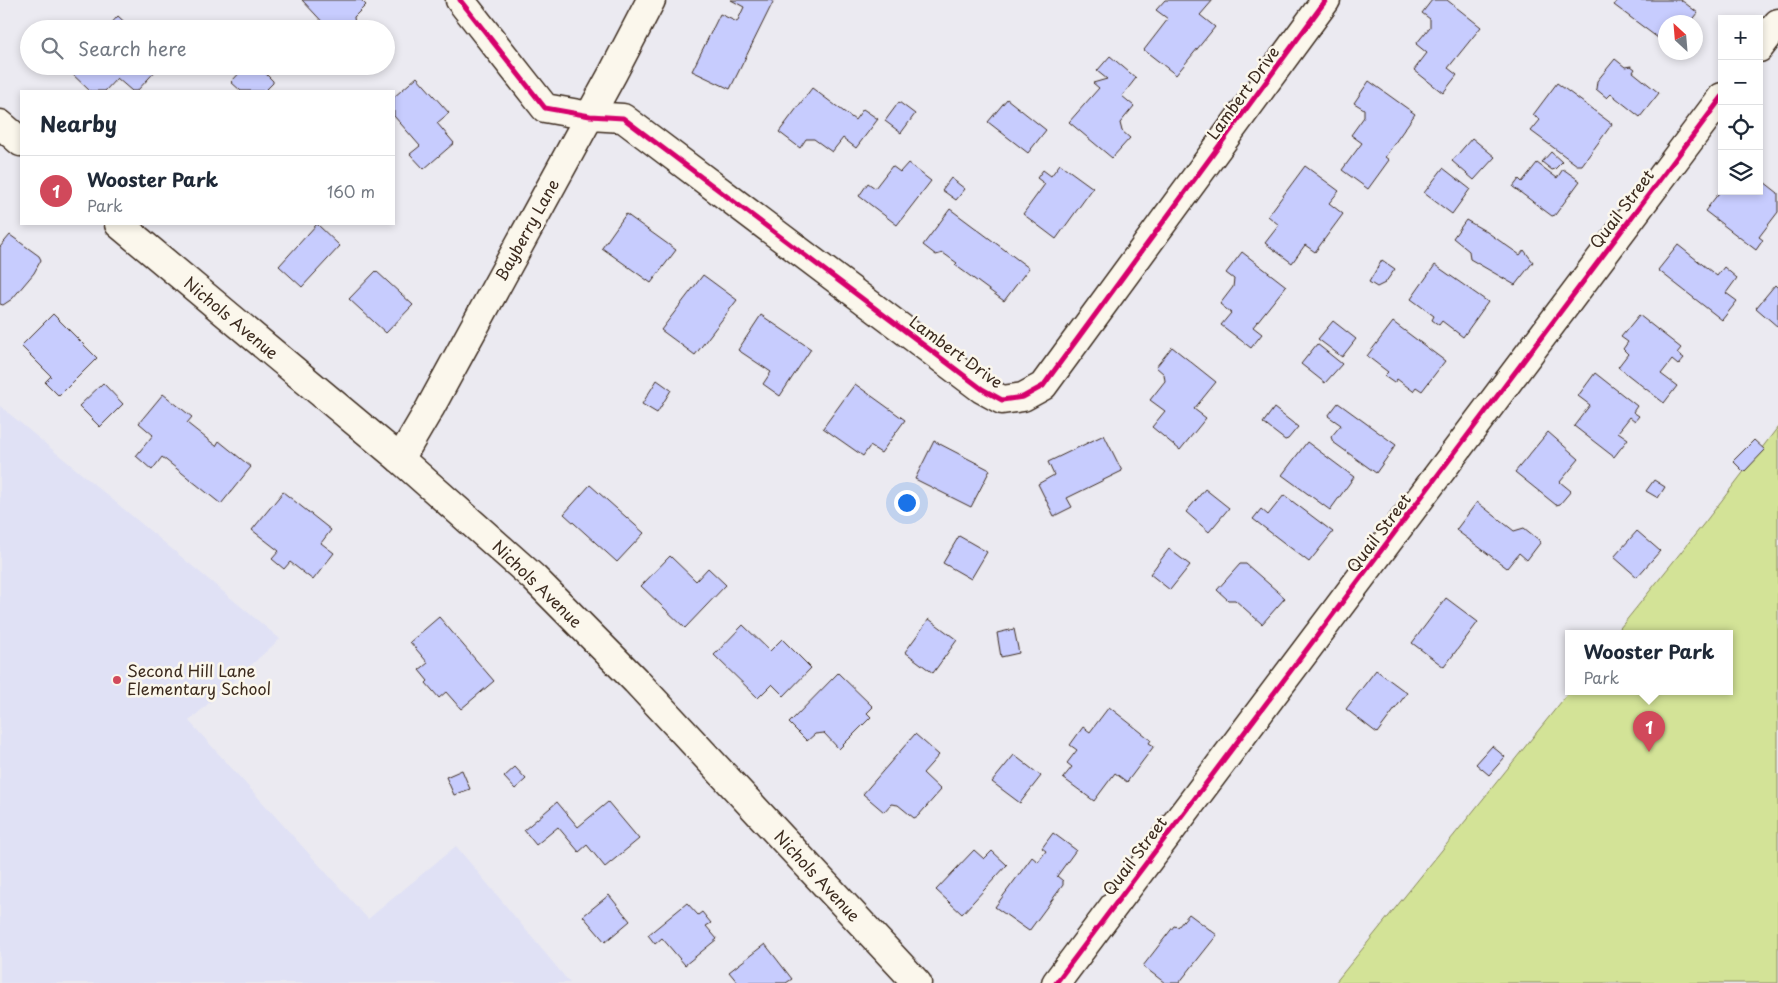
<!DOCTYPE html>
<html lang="en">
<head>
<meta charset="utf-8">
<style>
  body { margin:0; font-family:"Playpen Sans",sans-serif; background:#f2f2f3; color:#1f2937 }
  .controls { position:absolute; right:15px; top:15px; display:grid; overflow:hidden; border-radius:0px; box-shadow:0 2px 8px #0003 }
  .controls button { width:45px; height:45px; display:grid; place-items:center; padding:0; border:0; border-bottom:1px solid #e0e1e3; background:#fff; color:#1f2937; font:25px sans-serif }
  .compass { position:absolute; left:1658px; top:15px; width:45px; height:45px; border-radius:50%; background:#fff; box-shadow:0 2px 8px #0003; rotate:334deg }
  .you { position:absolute; left:906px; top:502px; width:18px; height:18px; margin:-12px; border:4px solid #fff; border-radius:50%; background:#1a73e8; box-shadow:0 0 0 8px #1a73e833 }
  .badge { display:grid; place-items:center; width:32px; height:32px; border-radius:50%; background:#d1495b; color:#fff; font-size:16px; font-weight:700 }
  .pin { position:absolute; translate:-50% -41px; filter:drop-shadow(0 1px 2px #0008) }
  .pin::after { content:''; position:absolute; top:26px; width:18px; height:15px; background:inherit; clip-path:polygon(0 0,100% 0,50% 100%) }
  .popup { position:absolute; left:1565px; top:630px; width:168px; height:65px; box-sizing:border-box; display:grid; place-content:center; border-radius:0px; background:#fff; filter:drop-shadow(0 1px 4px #0005); font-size:16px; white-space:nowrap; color:#747a83 }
  .popup b { font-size:19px; color:#1f2937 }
  .popup::after { content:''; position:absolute; left:50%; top:100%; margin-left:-10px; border:10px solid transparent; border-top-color:#fff }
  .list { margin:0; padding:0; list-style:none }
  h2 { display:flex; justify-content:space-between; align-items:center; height:65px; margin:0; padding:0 20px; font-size:21px }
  h2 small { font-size:16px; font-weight:400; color:#747a83 }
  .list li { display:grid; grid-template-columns:32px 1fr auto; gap:15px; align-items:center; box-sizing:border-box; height:70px; padding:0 20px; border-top:1px solid #e0e1e3 }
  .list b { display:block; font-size:19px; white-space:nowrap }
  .list p { margin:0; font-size:16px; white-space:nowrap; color:#747a83 }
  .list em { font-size:16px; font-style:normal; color:#747a83 }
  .icon { flex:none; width:28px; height:28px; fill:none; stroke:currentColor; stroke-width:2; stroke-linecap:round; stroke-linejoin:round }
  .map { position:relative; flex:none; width:1778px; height:983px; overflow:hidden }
  .search { position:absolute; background:#fff; box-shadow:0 2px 8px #0003; left:20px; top:20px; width:375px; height:55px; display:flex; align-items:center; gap:12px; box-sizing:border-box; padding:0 18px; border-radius:28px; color:#747a83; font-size:19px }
  .panel { position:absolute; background:#fff; box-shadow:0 2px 8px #0003; left:20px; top:90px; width:375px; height:135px; border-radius:0px }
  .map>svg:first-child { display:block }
  .built { fill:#e0e1f5 }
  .green { fill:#d3e397; stroke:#87865a }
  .building { fill:#c7ccfe; stroke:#3b2a1e }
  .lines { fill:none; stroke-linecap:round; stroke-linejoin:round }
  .minor-casing { stroke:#3b2a1e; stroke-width:31 }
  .major-casing { stroke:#3b2a1e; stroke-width:31 }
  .minor { stroke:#fbf7ec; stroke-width:28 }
  .major { stroke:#fbf7ec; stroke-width:28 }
  .cycleway-casing { stroke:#fbf7ec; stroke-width:8 }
  .cycleway { stroke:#d6006c; stroke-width:5 }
  .poi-dot { fill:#d1495b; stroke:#fbf7ec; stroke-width:2 }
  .labels { text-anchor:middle; stroke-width:5; stroke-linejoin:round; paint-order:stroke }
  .street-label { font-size:16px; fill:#3b2a1e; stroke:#fbf7ec }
  .poi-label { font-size:16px; fill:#3b2a1e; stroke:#fbf7ec; text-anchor:start }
</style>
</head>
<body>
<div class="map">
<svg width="1778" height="983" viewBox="0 0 1778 983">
  <rect width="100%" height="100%" fill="#ebeaf1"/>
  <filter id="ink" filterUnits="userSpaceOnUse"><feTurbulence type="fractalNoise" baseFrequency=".02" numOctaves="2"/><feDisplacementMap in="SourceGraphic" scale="10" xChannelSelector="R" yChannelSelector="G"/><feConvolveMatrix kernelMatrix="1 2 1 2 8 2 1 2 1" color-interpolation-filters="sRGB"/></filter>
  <g filter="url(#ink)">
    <path class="built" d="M0,406l280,233 -91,82 179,198 88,-73 114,137h-570z"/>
    <path class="green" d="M1778,427v556h-443l235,-292h159v-58h-113l90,-112z"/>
    <g class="building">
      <path d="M302,0h59l5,5 -12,12 1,9 3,3h-29z"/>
      <path d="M731,0h43l-44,89 -38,-18 28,-57 17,8 7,-15z"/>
      <path d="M1165,0h48l-13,15 15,12 -39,48 -32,-25 24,-31 -12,-9z"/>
      <path d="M1432,0h15l34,27 -33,41 9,7 -14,18 -29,-23 13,-17 -11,-9 14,-17v-8l-8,-6z"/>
      <path d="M1618,0h63l17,13 -7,9h-25v22l-52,-39z"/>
      <path d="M118,16l14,13h-26z"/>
      <path d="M1110,56l26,22 -14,18 12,10 -14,17 2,8 8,7 -18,20 -43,-36 30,-34 -6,-5 14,-4 -10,-8z"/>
      <path d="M1615,59l10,8 6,-1 4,3 -2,3 26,21 -19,24 -29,-23 -4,4 -11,-9 1,-8z"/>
      <path d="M71,66h89l-23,25h-5l-15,-13 -12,13h-15l-22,-21z"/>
      <path d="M246,66h12l15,15v2l-8,8h-24l-10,-9z"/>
      <path d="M417,77l32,36 -12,10 17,20 -30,26 -14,-15 10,-8 -26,-30v-19z"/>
      <path d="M1369,81l46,33 -30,43 4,3 -21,29 -26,-19 20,-27 -11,-8 13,-18v-8l-10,-6z"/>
      <path d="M1557,83l55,41 -30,41h-5l-46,-34 9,-11 -7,-5z"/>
      <path d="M812,88l43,32 8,-11 15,10 -22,29 -13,-10 -11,14 -18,-13h-8l-6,9 -21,-16z"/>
      <path d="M1007,99l39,31 -18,23 -40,-31z"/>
      <path d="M899,102l16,12 -14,19 -16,-12z"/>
      <path d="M1472,138l23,19 -21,23 -22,-19z"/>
      <path d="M1551,152l11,10 -7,7 -3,1 -10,-8z"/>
      <path d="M908,163l23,18 -34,44 -38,-29 9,-13 7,5 17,-22 8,6z"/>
      <path d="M1537,163l20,15 6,-9 17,12 -25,34 -3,1 -39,-29 6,-8 3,3z"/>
      <path d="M1060,164l33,24 -37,51 -33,-25 22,-30 -8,-6 6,-8 8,6z"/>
      <path d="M1305,166l34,25 -10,12 14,11 -28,38 -10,-7 -13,18 -27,-20 14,-18 -11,-9z"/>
      <path d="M1443,168l27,21 -18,25 -28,-21z"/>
      <path d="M951,178l14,11 -9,11 -14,-10z"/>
      <path d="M1759,178l19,15v19l-19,25 4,3 -7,10 -51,-39 17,-22v2l9,1 28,-1z"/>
      <path d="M950,209l79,59 -25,33 -49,-36 2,-2 -14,-10 -7,2 -13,-10z"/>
      <path d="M626,214l50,36 -25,33 -49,-35z"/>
      <path d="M1466,220l21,12 33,23 4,-5 9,12 -18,23 -45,-26 -1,-8 -16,-13z"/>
      <path d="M317,224l23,22 -38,41 -23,-21z"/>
      <path d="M10,235l29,21 2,4 -7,13 -22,26 -9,6 -3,-1v-57z"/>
      <path d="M1678,245l39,31 7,-9 13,11 -11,15 11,8 -15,19 -64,-50z"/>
      <path d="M1242,252l44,34 -33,41 9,7 -11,14 -30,-23 10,-12 -11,-9 13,-17 1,-8 -8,-6z"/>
      <path d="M1382,260l13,9 -10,14 -8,4 -8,-5z"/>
      <path d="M1435,265l53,37 -25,35 -21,-16 -3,4 -7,-5 2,-4 -23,-17z"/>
      <path d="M376,271l37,34 -27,28 -37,-34z"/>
      <path d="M703,275l34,25 -42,55 -34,-25z"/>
      <path d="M1775,285l3,3v39l-22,-19z"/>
      <path d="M53,314l44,44 -38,38 -14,-14 6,-6 -30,-30z"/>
      <path d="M761,315l50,34 -31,47 -17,-12 8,-12 -33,-22z"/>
      <path d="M1639,315l42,33 -4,5 7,5 -6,7 -6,-5 -11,14 16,12 -13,17 -46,-36 10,-13 -5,-5 5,-7 -7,-5z"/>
      <path d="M1333,321l23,18 -14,18 -24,-18z"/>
      <path d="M1393,322l52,39 -23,30 -6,-4 -3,4 -16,-12 -3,4 -10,-7 4,-4 -21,-16z"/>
      <path d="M1317,344l25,20 -17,19 -24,-19z"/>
      <path d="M1172,347l44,35 -22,27 12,9 -26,32 -28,-23 13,-16 -15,-11 15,-19 -1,-7 -8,-7z"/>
      <path d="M1595,373l42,33 -4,6 6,4 -4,5 -5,-4 -12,15 10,7 -14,18 -40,-31 16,-21 -12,-9z"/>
      <path d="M657,380l14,10 -14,23 -15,-9z"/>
      <path d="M103,383l20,21 -23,23 -21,-21z"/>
      <path d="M855,384l50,36 -24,33 -11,-7 -7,10 -40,-28z"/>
      <path d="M163,394l29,23 -5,6 29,23 3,-5 32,26 -30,37 -59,-47 -10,13 -16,-14 17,-21 -14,-12z"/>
      <path d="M1338,403l58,42 -20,28 -43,-31 -2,-5 10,-12 -13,-9z"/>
      <path d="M1274,408l24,19 -10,12 -3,1 -22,-17z"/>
      <path d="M1548,432l31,27 -19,23 11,9 -11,13 -4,1 -41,-33z"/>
      <path d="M1104,435l18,36 -55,27 5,9 -18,9 -16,-32 16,-9 -6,-13z"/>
      <path d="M1754,440l11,10 -21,22 -11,-11z"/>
      <path d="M934,441l56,29 -19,37 -56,-28z"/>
      <path d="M1307,442l47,35 -24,33 -48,-35z"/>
      <path d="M1654,480l11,7 -7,11 -12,-7z"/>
      <path d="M590,485l54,48 -27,29 -53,-48z"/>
      <path d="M1205,489l24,19 -20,24 -23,-20z"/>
      <path d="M283,492l48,38 -10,13 13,10 -21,27 -23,-18 -6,7 -12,-10 7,-8 -27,-21z"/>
      <path d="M1284,495l49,37 -24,30 -56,-43 8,-10 7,6z"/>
      <path d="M1477,502l37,29 10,-3 15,12 1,3 -13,17 -8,-7 -12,15 -51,-38z"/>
      <path d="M1637,531l23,20 -23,26 -23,-20z"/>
      <path d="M959,536l28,16 -16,27 -28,-16z"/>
      <path d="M1169,549l21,16 -20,25 -20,-16z"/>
      <path d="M670,556l26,25 12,-13 18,17 -41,43 -44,-42z"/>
      <path d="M1240,564h6l39,34 -23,26 -27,-24h-7l-11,-10z"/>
      <path d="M1446,598l32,24 -34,45 -32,-24z"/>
      <path d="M439,617l55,64 -33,28 -15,-17 -7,6 -13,-15 2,-2 -9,-11 9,-7 -18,-21z"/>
      <path d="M929,619l28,21 -24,33 -28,-21z"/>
      <path d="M743,625l27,26 12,-12 29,29 -27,28 -12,-12 -14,14 -44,-43z"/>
      <path d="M1014,629l5,24 -18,4 -4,-24z"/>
      <path d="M1376,670l31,23 -30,40 -31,-24z"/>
      <path d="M838,673l35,34 -6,6 4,4 -32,32 -15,-16 -9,1 -8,7 -18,-18z"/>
      <path d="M1109,707l42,33 -2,3 5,3 -27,36 -12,-9 -21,28 -31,-23 9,-11 -5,-4 10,-13 -7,-5 13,-18 7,5z"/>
      <path d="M915,734l24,21 -16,18 18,17 -23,26 -4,2 -16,-13 -7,-1 -7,8 -21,-18z"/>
      <path d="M1492,746l13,11 -16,18 -13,-11z"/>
      <path d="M1014,755l27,21 -21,27 -28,-21z"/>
      <path d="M515,767l11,12 -11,10 -11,-12z"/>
      <path d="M462,770l8,19 -16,6 -8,-18z"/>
      <path d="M557,802l21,25 30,-25 31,37 -34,28 -18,-22 -8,7 -21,-25 -22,18 -12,-15z"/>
      <path d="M1053,833l23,17 -19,26 6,5v4l-34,46 -34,-24 37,-50 6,5 8,-11 -4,-3z"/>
      <path d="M974,850l10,9 8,-8 15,14 -45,49 -26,-24z"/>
      <path d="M609,895l21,26 -25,21 -22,-26z"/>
      <path d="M687,903l11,12 4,-3 9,11 -5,3 11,13 -32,26 -23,-27 -7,6 -7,-9z"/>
      <path d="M1189,914l28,21 -38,48h-14l-22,-17 31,-40 4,1z"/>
      <path d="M765,944l27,35 -6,4h-48l-9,-11z"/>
    </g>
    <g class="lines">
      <g class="minor-casing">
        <g id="minor">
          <path d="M460,0l85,108 45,8 33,2 359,271 20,11 21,-3 20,-11 283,-386"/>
          <path d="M1759,48l19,-25"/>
          <path d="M400,459l30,-51 183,-335 38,-73"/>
          <path d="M1056,983l666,-886"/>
        </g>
      </g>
      <g class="major-casing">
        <g id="major">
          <path d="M0,124l21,18"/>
          <path d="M119,224l281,235 134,119 102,103 281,302"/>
        </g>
      </g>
      <use href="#minor" class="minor"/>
      <use href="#major" class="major"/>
      <g class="cycleway-casing">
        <g id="cycleway">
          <path d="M460,0l85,108 45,8 33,2 359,271 20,11 21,-3 20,-11 283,-386"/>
          <path d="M1056,983l666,-886"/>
        </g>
      </g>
      <use href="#cycleway" class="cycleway"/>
    </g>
  </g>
  <circle class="poi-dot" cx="117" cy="680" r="5"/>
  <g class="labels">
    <g class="street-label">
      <text transform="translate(1243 93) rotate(-54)" y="6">Lambert Drive</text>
      <text transform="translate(1622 209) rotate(-53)" y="6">Quail Street</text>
      <text transform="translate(527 230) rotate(-61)" y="6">Bayberry Lane</text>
      <text transform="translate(231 318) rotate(40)" y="6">Nichols Avenue</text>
      <text transform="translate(956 352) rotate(36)" y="6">Lambert Drive</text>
      <text transform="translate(1379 533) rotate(-53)" y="6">Quail Street</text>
      <text transform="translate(537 584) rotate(44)" y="6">Nichols Avenue</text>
      <text transform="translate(1135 856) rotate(-53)" y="6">Quail Street</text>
      <text transform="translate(817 876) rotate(47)" y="6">Nichols Avenue</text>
    </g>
    <g class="poi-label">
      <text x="127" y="677">Second Hill Lane<tspan x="127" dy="18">Elementary School</tspan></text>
    </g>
  </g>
</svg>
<div class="controls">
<button>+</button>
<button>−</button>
<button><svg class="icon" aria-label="locate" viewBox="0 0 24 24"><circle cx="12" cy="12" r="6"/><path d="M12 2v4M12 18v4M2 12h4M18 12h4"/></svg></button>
<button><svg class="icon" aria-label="layers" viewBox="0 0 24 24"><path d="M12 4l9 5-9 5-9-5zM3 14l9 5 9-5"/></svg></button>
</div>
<svg class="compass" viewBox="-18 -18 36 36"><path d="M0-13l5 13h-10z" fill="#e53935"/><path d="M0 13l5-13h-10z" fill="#747a83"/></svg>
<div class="you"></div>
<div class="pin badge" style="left:1649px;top:752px">1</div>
<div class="popup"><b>Wooster Park</b>Park</div>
<div class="search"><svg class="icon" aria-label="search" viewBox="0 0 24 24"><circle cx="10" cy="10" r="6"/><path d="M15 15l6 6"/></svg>Search here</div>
<section class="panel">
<h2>Nearby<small></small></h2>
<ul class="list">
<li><span class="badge">1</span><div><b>Wooster Park</b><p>Park</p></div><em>160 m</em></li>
</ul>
</section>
</div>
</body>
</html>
